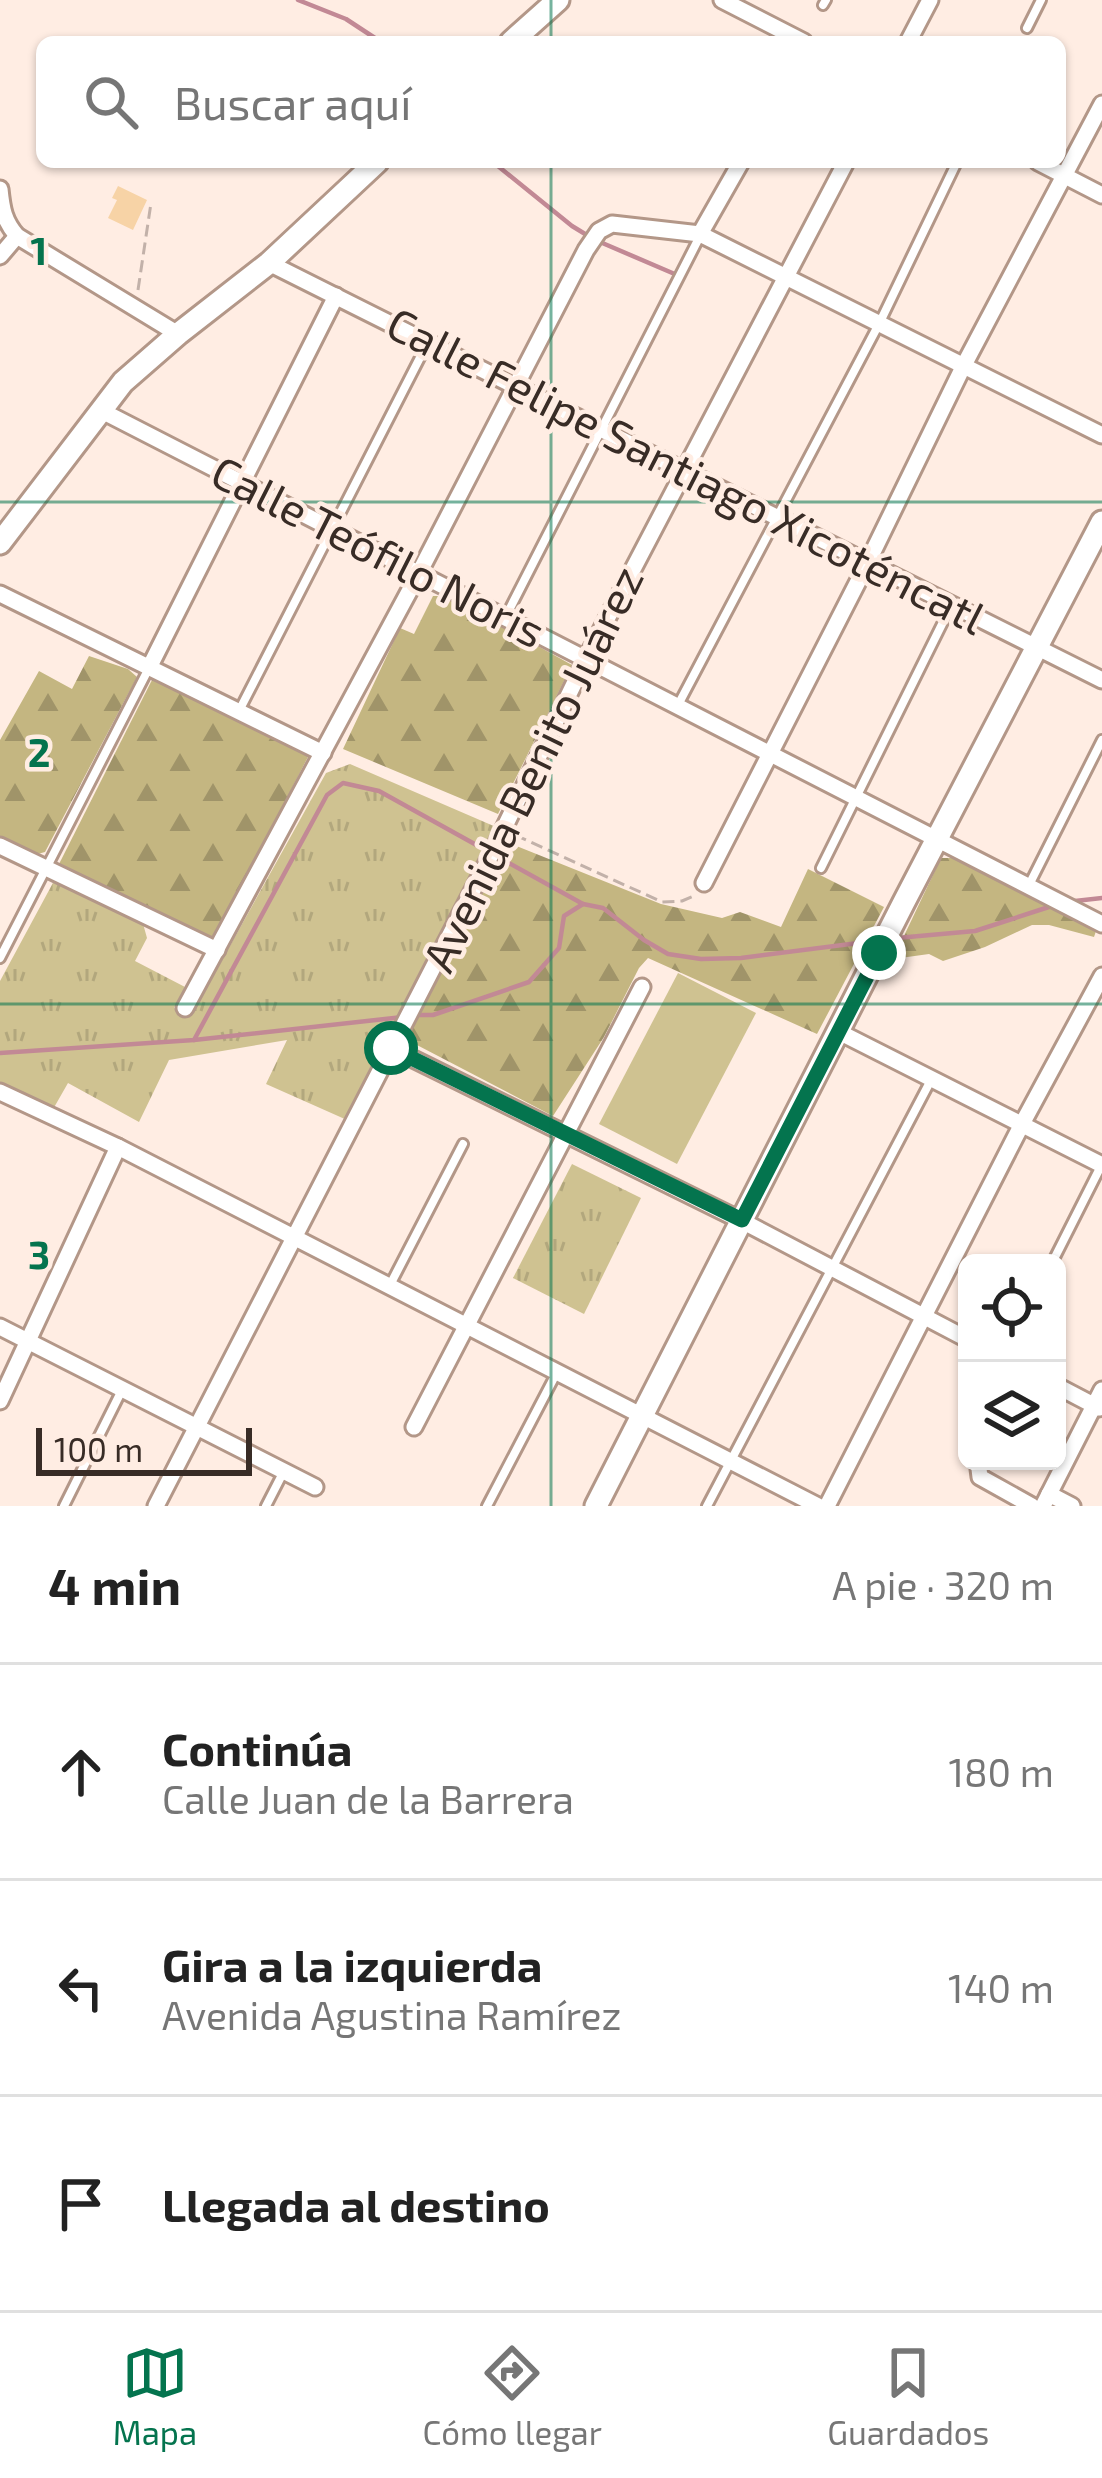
<!DOCTYPE html>
<html lang="es">
<head>
<meta charset="utf-8">
<style>
  body { margin:0; font-family:"Exo 2",sans-serif; background:#f6f6f6; color:#222 }
  .controls { position:absolute; right:36px; bottom:36px; display:grid; overflow:hidden; border-radius:18px; box-shadow:0 3px 9px #0004 }
  .controls button { width:108px; height:108px; display:grid; place-items:center; padding:0; border:0; border-bottom:3px solid #e0e0e0; background:#fff; color:#222; font:60px sans-serif }
  .scale { position:absolute; left:36px; bottom:30px; width:216px; box-sizing:border-box; padding-left:12px; border:6px solid #382c26; border-top:0; font-size:33px; line-height:42px; white-space:nowrap; color:#382c26; -webkit-text-stroke:9px #ffede3; paint-order:stroke }
  .stop { position:absolute; width:36px; height:36px; margin:-27px; border:9px solid #04744e; border-radius:50%; background:#fff }
  .stop.end { background:#04744e; border-color:#fff; box-shadow:0 3px 12px #0008 }
  .list { margin:0; padding:0; list-style:none }
  h2 { display:flex; justify-content:space-between; align-items:center; height:156px; margin:0; padding:0 48px; font-size:51px }
  h2 small { font-size:39px; font-weight:400; color:#767676 }
  .list li { display:grid; grid-template-columns:78px 1fr auto; gap:36px; align-items:center; box-sizing:border-box; height:216px; padding:0 48px; border-top:3px solid #e0e0e0 }
  .list b { display:block; font-size:45px; white-space:nowrap }
  .list p { margin:0; font-size:39px; white-space:nowrap; color:#767676 }
  .list em { font-size:39px; font-style:normal; color:#767676 }
  .icon { flex:none; width:66px; height:66px; fill:none; stroke:currentColor; stroke-width:2; stroke-linecap:round; stroke-linejoin:round }
  .map { position:relative; flex:none; width:1102px; height:1506px; overflow:hidden }
  .search { position:absolute; background:#fff; box-shadow:0 3px 9px #0004; left:36px; right:36px; top:36px; height:132px; display:flex; align-items:center; gap:30px; box-sizing:border-box; padding:0 42px; border-radius:18px; color:#767676; font-size:45px }
  .sheet { height:804px; background:#fff }
  nav { display:flex; justify-content:space-around; align-items:center; box-sizing:border-box; height:168px; border-top:3px solid #e0e0e0; background:#fff; font-size:33px; color:#767676 }
  nav a { display:grid; justify-items:center; gap:6px }
  nav .on { color:#04744e }
  .map>svg:first-child { display:block }
  .grass { fill:url(#grass-tufts) }
  .forest { fill:url(#forest-firs) }
  .garden { fill:#cfc291 }
  .lines { fill:none; stroke-linecap:round; stroke-linejoin:round }
  .stream { stroke:#c28995; stroke-width:4.5 }
  .building { fill:#f7d3a6 }
  .lane-casing { stroke:#b39788; stroke-width:14 }
  .street-casing { stroke:#b39788; stroke-width:21 }
  .secondary-casing { stroke:#b39788; stroke-width:27 }
  .path { stroke:#c2b1a9; stroke-width:3; stroke-dasharray:12 6; stroke-linecap:butt }
  .lane { stroke:#fff; stroke-width:8 }
  .street { stroke:#fff; stroke-width:15 }
  .secondary { stroke:#fff; stroke-width:21 }
  .route { stroke:#04744e; stroke-width:15 }
  .grid { fill:none; stroke:#04744e; stroke-width:3; stroke-opacity:0.55 }
  .labels { text-anchor:middle; stroke-width:9; stroke-linejoin:round; paint-order:stroke }
  .street-label { font-size:45px; fill:#382c26; stroke:#ffede3 }
  .grid-label { font-size:39px; text-anchor:middle; font-weight:bold; fill:#04744e; stroke:#ffede3; stroke-width:9; stroke-linejoin:round; paint-order:stroke }
</style>
</head>
<body>
<div class="map">
<svg width="1102" height="1506" viewBox="0 0 1102 1506">
  <defs>
    <pattern id="grass-tufts" width="24" height="20" patternUnits="userSpaceOnUse" patternTransform="scale(3)"><rect width="24" height="20" fill="#cfc291"/><path d="M3 7l-1-3M5 7V3M7 7l1-3M15 17l-1-3M17 17v-4M19 17l1-3" fill="none" stroke="#b2a77d"/></pattern>
    <pattern id="forest-firs" width="22" height="20" patternUnits="userSpaceOnUse" patternTransform="scale(3)"><rect width="22" height="20" fill="#c4b681"/><path d="M5 1l3.5 6h-7zM16 11l3.5 6h-7z" fill="#a09469"/></pattern>
  </defs>
  <rect width="100%" height="100%" fill="#ffede3"/>
  <g class="grass">
    <path d="M350,764l146,63 -1,11 -148,282 -81,-36 21,-44 -118,20 -30,62 -71,-39 -16,28 -52,-25v-105l54,-100 88,39 5,18 -12,23 50,26 -11,21 17,8 135,-243z"/>
    <path d="M572,1164l69,34 -57,116 -71,-36z"/>
  </g>
  <g class="forest">
    <path d="M433,596h15l124,69 -74,149 -155,-65 57,-121 14,6z"/>
    <path d="M89,656l39,13 9,8 -92,175 -11,3 -34,-19v-96l39,-69 33,18z"/>
    <path d="M154,676l156,77 -93,181 -13,5 -147,-71z"/>
    <path d="M509,843l152,61 61,14 18,-6 41,15 27,-58 76,38 -67,127 -169,-76 -9,10 -35,69 -51,79 -138,-72 -4,-16z"/>
    <path d="M941,858h21l136,67 -4,12 -45,-12h-17l-47,22 -42,14 -14,-7 -36,5z"/>
  </g>
  <path class="garden" d="M678,973l78,40 -79,151 -78,-40z"/>
  <g class="lines">
    <g class="stream">
      <path d="M298,0l48,19 35,23"/>
      <path d="M493,162l79,64 18,11"/>
      <path d="M600,242l77,33"/>
      <path d="M1066,902l36,-4"/>
      <path d="M897,938l78,-7 80,-26"/>
      <path d="M414,1015h19l96,-33 30,-34 5,-32 19,-12 20,4 41,32 24,14 33,5 40,-1 133,-17"/>
      <path d="M194,1040l133,-245 16,-12 36,8 204,113"/>
      <path d="M0,1053l194,-13 209,-23"/>
    </g>
  </g>
  <path class="building" d="M118,186l29,14 -14,30 -25,-12 9,-18 -5,-2z"/>
  <g class="lines">
    <g class="lane-casing">
      <g id="lane">
        <path d="M823,5l3,-5"/>
        <path d="M1027,28l14,-28"/>
        <path d="M505,618l195,-382"/>
        <path d="M678,705l202,-383 77,-160"/>
        <path d="M240,709l187,-365"/>
        <path d="M821,868l130,-262"/>
        <path d="M1029,885l73,-145"/>
        <path d="M0,958l149,-290"/>
        <path d="M1052,1263l50,-99"/>
        <path d="M390,1285l73,-141"/>
        <path d="M64,1506l58,-116"/>
        <path d="M266,1506l18,-35"/>
        <path d="M487,1506l69,-132"/>
        <path d="M707,1506l224,-426"/>
      </g>
    </g>
    <g class="street-casing">
      <g id="street">
        <path d="M722,0l82,42"/>
        <path d="M908,42l22,-42"/>
        <path d="M1038,162l64,33"/>
        <path d="M0,189c2,20 4,32 17,47l161,98"/>
        <path d="M700,234l41,-72"/>
        <path d="M0,256l17,-20"/>
        <path d="M269,263l833,417"/>
        <path d="M102,411l1000,513"/>
        <path d="M0,594l323,159"/>
        <path d="M150,666l186,-370"/>
        <path d="M0,846l217,104"/>
        <path d="M704,883l164,-321 96,-197 138,-261"/>
        <path d="M185,1008l234,-435 167,-323 13,-19 13,-7 88,10 402,201"/>
        <path d="M839,1032l263,133"/>
        <path d="M391,1048l351,173 225,118"/>
        <path d="M0,1092l118,55 700,359"/>
        <path d="M0,1327l315,160"/>
        <path d="M1057,1386l42,22"/>
        <path d="M0,1401l118,-254"/>
        <path d="M414,1427l228,-440"/>
        <path d="M978,1461l2,16 52,29"/>
        <path d="M1049,1494l23,12"/>
        <path d="M156,1506l336,-653 94,-194 260,-497"/>
        <path d="M827,1506l195,-382 80,-148"/>
        <path d="M1043,1506l59,-116"/>
      </g>
    </g>
    <g class="secondary-casing">
      <g id="secondary">
        <path d="M511,42l47,-42"/>
        <path d="M0,543l123,-161 55,-48 91,-71 108,-101"/>
        <path d="M596,1506l308,-604 198,-380"/>
      </g>
    </g>
    <g class="path">
      <path d="M138,290l13,-87"/>
      <path d="M515,835l147,67 20,-1 12,-5"/>
    </g>
    <use href="#lane" class="lane"/>
    <use href="#street" class="street"/>
    <use href="#secondary" class="secondary"/>
  </g>
  <g class="lines">
    <path class="route" d="M391,1048l351,172 137,-267"/>
  </g>
  <path class="grid" d="M551,0v42M551,162v1344M0,502h1102M0,1004h1102"/>
  <g class="labels">
    <g class="street-label">
      <text transform="translate(686 471) rotate(27)" y="16">Calle Felipe Santiago Xicoténcatl</text>
      <text transform="translate(378 552) rotate(27)" y="16">Calle Teófilo Noris</text>
      <text transform="translate(533 769) rotate(-64)" y="16">Avenida Benito Juárez</text>
    </g>
  </g>
  <g class="grid-label">
    <text x="39" y="265">1</text>
    <text x="39" y="767">2</text>
    <text x="39" y="1269">3</text>
  </g>
</svg>
<div class="controls">
<button><svg class="icon" aria-label="locate" viewBox="0 0 24 24"><circle cx="12" cy="12" r="6"/><path d="M12 2v4M12 18v4M2 12h4M18 12h4"/></svg></button>
<button><svg class="icon" aria-label="layers" viewBox="0 0 24 24"><path d="M12 4l9 5-9 5-9-5zM3 14l9 5 9-5"/></svg></button>
</div>
<div class="scale">100 m</div>
<div class="stop" style="left:391px;top:1048px"></div>
<div class="stop end" style="left:879px;top:953px"></div>
<div class="search"><svg class="icon" aria-label="search" viewBox="0 0 24 24"><circle cx="10" cy="10" r="6"/><path d="M15 15l6 6"/></svg>Buscar aquí</div>
</div>
<section class="sheet">
<h2>4 min<small>A pie · 320 m</small></h2>
<ul class="list">
<li><svg class="icon" aria-label="ahead" viewBox="0 0 24 24"><path d="M12 20V5M6 11l6-6 6 6"/></svg><div><b>Continúa</b><p>Calle Juan de la Barrera</p></div><em>180 m</em></li>
<li><svg class="icon" aria-label="left" viewBox="0 0 24 24"><path d="M17 20v-9H6M10 6l-5 5 5 5"/></svg><div><b>Gira a la izquierda</b><p>Avenida Agustina Ramírez</p></div><em>140 m</em></li>
<li><svg class="icon" aria-label="arrive" viewBox="0 0 24 24"><path d="M6 21V4h12l-3 4 3 4H6"/></svg><div><b>Llegada al destino</b></div></li>
</ul>
</section>
<nav>
<a class="on"><svg class="icon" aria-label="map" viewBox="0 0 24 24"><path d="M3 6l6-2 6 2 6-2v14l-6 2-6-2-6 2zM9 4v14M15 6v14"/></svg>Mapa</a>
<a><svg class="icon" aria-label="directions" viewBox="0 0 24 24"><path d="M12 3l9 9-9 9-9-9zM9 14v-3h6M13 9l2 2-2 2"/></svg>Cómo llegar</a>
<a><svg class="icon" aria-label="saved" viewBox="0 0 24 24"><path d="M7 4h10v16l-5-4-5 4z"/></svg>Guardados</a>
</nav>
</body>
</html>
